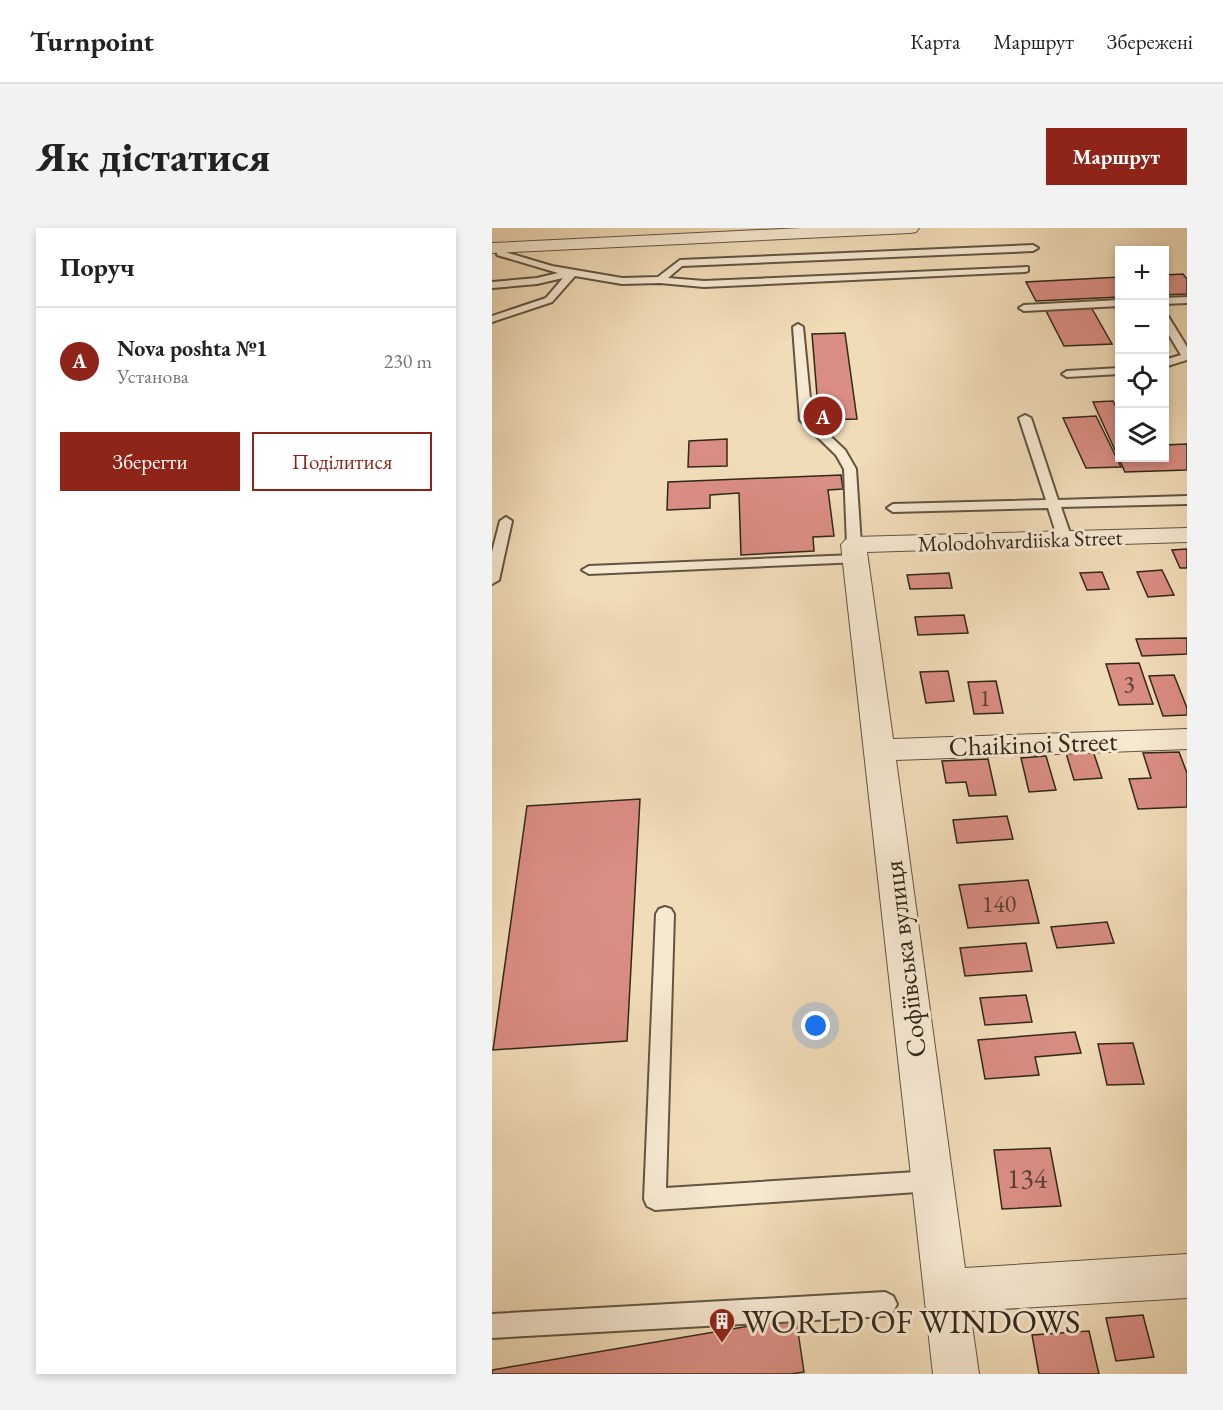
<!DOCTYPE html>
<html lang="uk">
<head>
<meta charset="utf-8">
<style>
  body { margin:0; font-family:"EB Garamond",serif; background:#f2f2f2; color:#222 }
  .controls { position:absolute; right:18px; top:18px; display:grid; overflow:hidden; border-radius:0px; box-shadow:0 3px 9px #0003 }
  .controls button { width:54px; height:54px; display:grid; place-items:center; padding:0; border:0; border-bottom:2px solid #e0e0e0; background:#fff; color:#222; font:30px sans-serif }
  .you { position:absolute; left:324px; top:798px; width:21px; height:21px; margin:-15px; border:4px solid #fff; border-radius:50%; background:#1a73e8; box-shadow:0 0 0 9px #1a73e833 }
  .badge { display:grid; place-items:center; width:39px; height:39px; border-radius:50%; background:#8f2418; color:#fff; font-size:20px; font-weight:700 }
  .pin { position:absolute; translate:-50% -50%; border:3px solid #fff; box-shadow:0 2px 6px #0006 }
  .list { margin:0; padding:0; list-style:none }
  h2 { display:flex; justify-content:space-between; align-items:center; height:78px; margin:0; padding:0 24px; font-size:26px }
  h2 small { font-size:20px; font-weight:400; color:#767676 }
  .list li { display:grid; grid-template-columns:39px 1fr auto; gap:18px; align-items:center; box-sizing:border-box; height:108px; padding:0 24px; border-top:2px solid #e0e0e0 }
  .list b { display:block; font-size:22px; white-space:nowrap }
  .list p { margin:0; font-size:20px; white-space:nowrap; color:#767676 }
  .list em { font-size:20px; font-style:normal; color:#767676 }
  .actions { display:flex; gap:12px; padding:18px 24px }
  .actions a { flex:1; padding:14px 0; border:2px solid #8f2418; border-radius:0px; text-align:center; font-size:21px; color:#8f2418 }
  .actions .main { background:#8f2418; color:#fff }
  .icon { flex:none; width:33px; height:33px; fill:none; stroke:currentColor; stroke-width:2; stroke-linecap:round; stroke-linejoin:round }
  .map { position:relative; flex:none; width:695px; height:1146px; overflow:hidden; border-radius:0px }
  header { display:flex; align-items:center; gap:36px; box-sizing:border-box; height:84px; padding:0 30px; background:#fff; border-bottom:2px solid #e0e0e0 }
  header strong { font-size:28px }
  nav { display:flex; gap:33px; margin-inline-start:auto; font-size:21px }
  .intro { display:flex; align-items:center; justify-content:space-between; box-sizing:border-box; height:144px; padding:0 36px }
  h1 { margin:0; font-size:42px }
  .button { padding:15px 27px; border-radius:0px; background:#8f2418; color:#fff; font-size:21px; font-weight:700 }
  main { display:flex; gap:36px; padding:0 36px }
  aside { flex:1; background:#fff; border-radius:0px; box-shadow:0 3px 9px #0003 }
  .map>svg:first-child { display:block }
  .building { fill:#da8d83; stroke:#31281b; stroke-width:1.5 }
  .lines { fill:none; stroke-linecap:round; stroke-linejoin:round }
  .lane-casing { stroke:#615542; stroke-width:4 }
  .street-casing { stroke:#615542; stroke-width:2 }
  .lane { fill:#f6e8d1; fill-rule:evenodd }
  .street { fill:#f6e8d1; fill-rule:evenodd }
  .labels { text-anchor:middle; stroke-width:6; stroke-linejoin:round; paint-order:stroke }
  .far-street-label { font-size:22px; fill:#31281b; stroke:#f6e8d1 }
  .number-label { font-size:24px; fill:#5b4135 }
  .street-label { font-size:27px; fill:#31281b; stroke:#f6e8d1 }
  .near-number-label { font-size:28px; fill:#5b4135 }
  .near-poi-label { font-size:33px; fill:#31281b; stroke:#f6e8d1; text-anchor:start }
</style>
</head>
<body>
<header>
<strong>Turnpoint</strong>
<nav><a>Карта</a><a>Маршрут</a><a>Збережені</a></nav>
</header>
<div class="intro"><h1>Як дістатися</h1><a class="button">Маршрут</a></div>
<main>
<aside>
<h2>Поруч<small></small></h2>
<ul class="list">
<li><span class="badge">A</span><div><b>Nova poshta №1</b><p>Установа</p></div><em>230 m</em></li>
</ul>
<div class="actions"><a class="main">Зберегти</a><a>Поділитися</a></div>
</aside>
<div class="map">
<svg width="695" height="1146" viewBox="0 0 695 1146">
  <rect width="100%" height="100%" fill="#f1dcb8"/>
  <filter id="stains"><feTurbulence type="fractalNoise" baseFrequency=".00333" numOctaves="4"/><feColorMatrix values="0 0 0 0 .2 0 0 0 0 .09 0 0 0 0 .02 0 0 0 .5 -.17"/></filter>
  <radialGradient id="worn" r=".72"><stop offset=".6" stop-color="#630" stop-opacity="0"/><stop offset="1" stop-color="#630" stop-opacity=".3"/></radialGradient>
  <g class="building">
    <path d="M691,46l4,5v15l-23,1v-20z"/>
    <path d="M628,49v20l-84,4 -10,-19z"/>
    <path d="M599,79l21,37 -48,2 -19,-37z"/>
    <path d="M353,105l12,86 -38,1 -7,-86z"/>
    <path d="M621,173l7,14v43h44v-13l23,-1v26l-62,2 -32,-70z"/>
    <path d="M604,188l25,51 -35,1 -23,-50z"/>
    <path d="M235,211v27l-39,1 1,-26z"/>
    <path d="M349,247l2,14 -15,1 6,46 -21,1 1,14 -73,4 -2,-62 -29,2v13l-43,2 1,-28z"/>
    <path d="M695,321v19h-7l-8,-18z"/>
    <path d="M670,342l12,25 -26,2 -11,-25z"/>
    <path d="M610,344l7,17 -22,1 -7,-17z"/>
    <path d="M457,345l3,15 -42,1 -3,-14z"/>
    <path d="M472,387l4,18 -50,2 -3,-18z"/>
    <path d="M695,410v16l-45,2 -6,-17z"/>
    <path d="M647,435l14,41 -34,1 -13,-41z"/>
    <path d="M456,443l6,30 -28,2 -6,-31z"/>
    <path d="M682,447l13,33v7l-24,1 -14,-40z"/>
    <path d="M504,453l7,32 -29,1 -6,-32z"/>
    <path d="M601,523l9,27 -28,2 -8,-27z"/>
    <path d="M687,524l8,21v34l-49,2 -9,-30 22,-1 -8,-25z"/>
    <path d="M554,528l10,34 -27,2 -8,-34z"/>
    <path d="M496,531l8,36 -27,1 -3,-14 -20,1 -4,-22z"/>
    <path d="M148,571l-13,242 -134,9 34,-244z"/>
    <path d="M515,588l6,23 -56,4 -4,-23z"/>
    <path d="M536,652l11,43 -71,5 -9,-43z"/>
    <path d="M615,694l7,21 -57,5 -6,-21z"/>
    <path d="M534,715l6,28 -67,5 -5,-28z"/>
    <path d="M534,767l6,27 -47,3 -5,-27z"/>
    <path d="M583,804l6,21 -46,4 4,18 -54,4 -7,-39z"/>
    <path d="M641,815l11,41 -37,1 -9,-41z"/>
    <path d="M558,920l11,58 -59,3 -8,-59z"/>
    <path d="M651,1087l11,42 -38,4 -10,-43z"/>
    <path d="M304,1090l8,54 -13,2h-299v-4z"/>
    <path d="M597,1103l10,43h-60l-7,-39z"/>
  </g>
  <g class="lines">
    <g class="lane-casing">
      <g id="lane">
        <path d="M6,17h6l1,7 47,14 70,12 36,-1 22,-17 353,-15 5,3 -5,3 -351,15 -14,12 36,3 324,-14v4l-3,1 -321,15 -44,-4 -38,1 -47,-8 -23,26 -60,20v-6l54,-18 17,-20 -26,6 -45,4v-6l45,-4 21,-5 -61,-18z"/>
        <path d="M695,69v6l-23,1v-6z"/>
        <path d="M628,72v6l-96,5 -5,-3 5,-3z"/>
        <path d="M672,87l4,1 19,31v13l-23,7v-7l17,-5 -17,-28z"/>
        <path d="M306,96l5,3 9,92 33,31 11,19 5,76 -2,3h-10l-2,-3 -3,-76 -8,-14 -36,-35 -7,-93z"/>
        <path d="M628,140v6l-53,3 -5,-3 5,-3z"/>
        <path d="M533,187l6,3 27,82 129,-4v8l-126,3 11,32 -7,4 -7,-4 -10,-31 -155,4 -6,-4 6,-4 153,-4 -27,-82z"/>
        <path d="M14,289l6,4 -13,59 -7,4v-32l8,-31z"/>
        <path d="M363,327l7,4 -2,3 -271,12 -7,-4 7,-4z"/>
        <path d="M173,679l6,2 3,5 -8,274 266,-17 8,3 3,7 -3,7 -8,3 -277,19 -8,-4 -3,-7 12,-285 3,-5z"/>
        <path d="M393,1064l8,4 4,8 -4,8 -8,4 -393,22v-24z"/>
      </g>
    </g>
    <g class="street-casing">
      <g id="street">
        <path d="M310,0h117l-3,4 -6,1 -418,20v-10z"/>
        <path d="M695,300v14l-320,10 26,187 294,-10v20l-291,11 69,508 222,-14v44l-217,13 9,63h-46l-92,-829 4,-5 9,-3z"/>
      </g>
    </g>
    <use href="#lane" class="lane"/>
    <use href="#street" class="street"/>
  </g>
  <defs>
    <g id="building-pin" transform="scale(1.35)"><path d="M0 17L-7.5 6A9.5 9.5 0 1 1 7.5 6Z" fill="#8f2418" stroke="#f6e8d1"/><path d="M-4-6H4V6H1V3H-1V6H-4ZM-2.5-4.3h1.7v1.8h-1.7ZM.8-4.3h1.7v1.8H.8ZM-2.5-1h1.7V.8h-1.7ZM.8-1h1.7V.8H.8Z" fill="#fff"/></g>
  </defs>
  <g fill-rule="evenodd">
    <use href="#building-pin" x="230" y="1093"/>
  </g>
  <g class="labels">
    <g class="far-street-label">
      <text transform="translate(528 312) rotate(-2)" y="8">Molodohvardiiska Street</text>
    </g>
    <g class="number-label">
      <text x="637" y="464">3</text>
      <text x="493" y="478">1</text>
      <text x="507" y="684">140</text>
    </g>
    <g class="street-label">
      <text transform="translate(541 516) rotate(-2)" y="9">Chaikinoi Street</text>
      <text transform="translate(413 731) rotate(-97)" y="9">Софіївська вулиця</text>
    </g>
    <g class="near-number-label">
      <text x="535" y="960">134</text>
    </g>
    <g class="near-poi-label">
      <text x="250" y="1105">WORLD OF WINDOWS</text>
    </g>
  </g>
  <rect width="100%" height="100%" filter="url(#stains)"/>
  <rect width="100%" height="100%" fill="url(#worn)"/>
</svg>
<div class="controls">
<button>+</button>
<button>−</button>
<button><svg class="icon" aria-label="locate" viewBox="0 0 24 24"><circle cx="12" cy="12" r="6"/><path d="M12 2v4M12 18v4M2 12h4M18 12h4"/></svg></button>
<button><svg class="icon" aria-label="layers" viewBox="0 0 24 24"><path d="M12 4l9 5-9 5-9-5zM3 14l9 5 9-5"/></svg></button>
</div>
<div class="you"></div>
<div class="pin badge" style="left:331px;top:188px">A</div>
</div>
</main>
</body>
</html>
